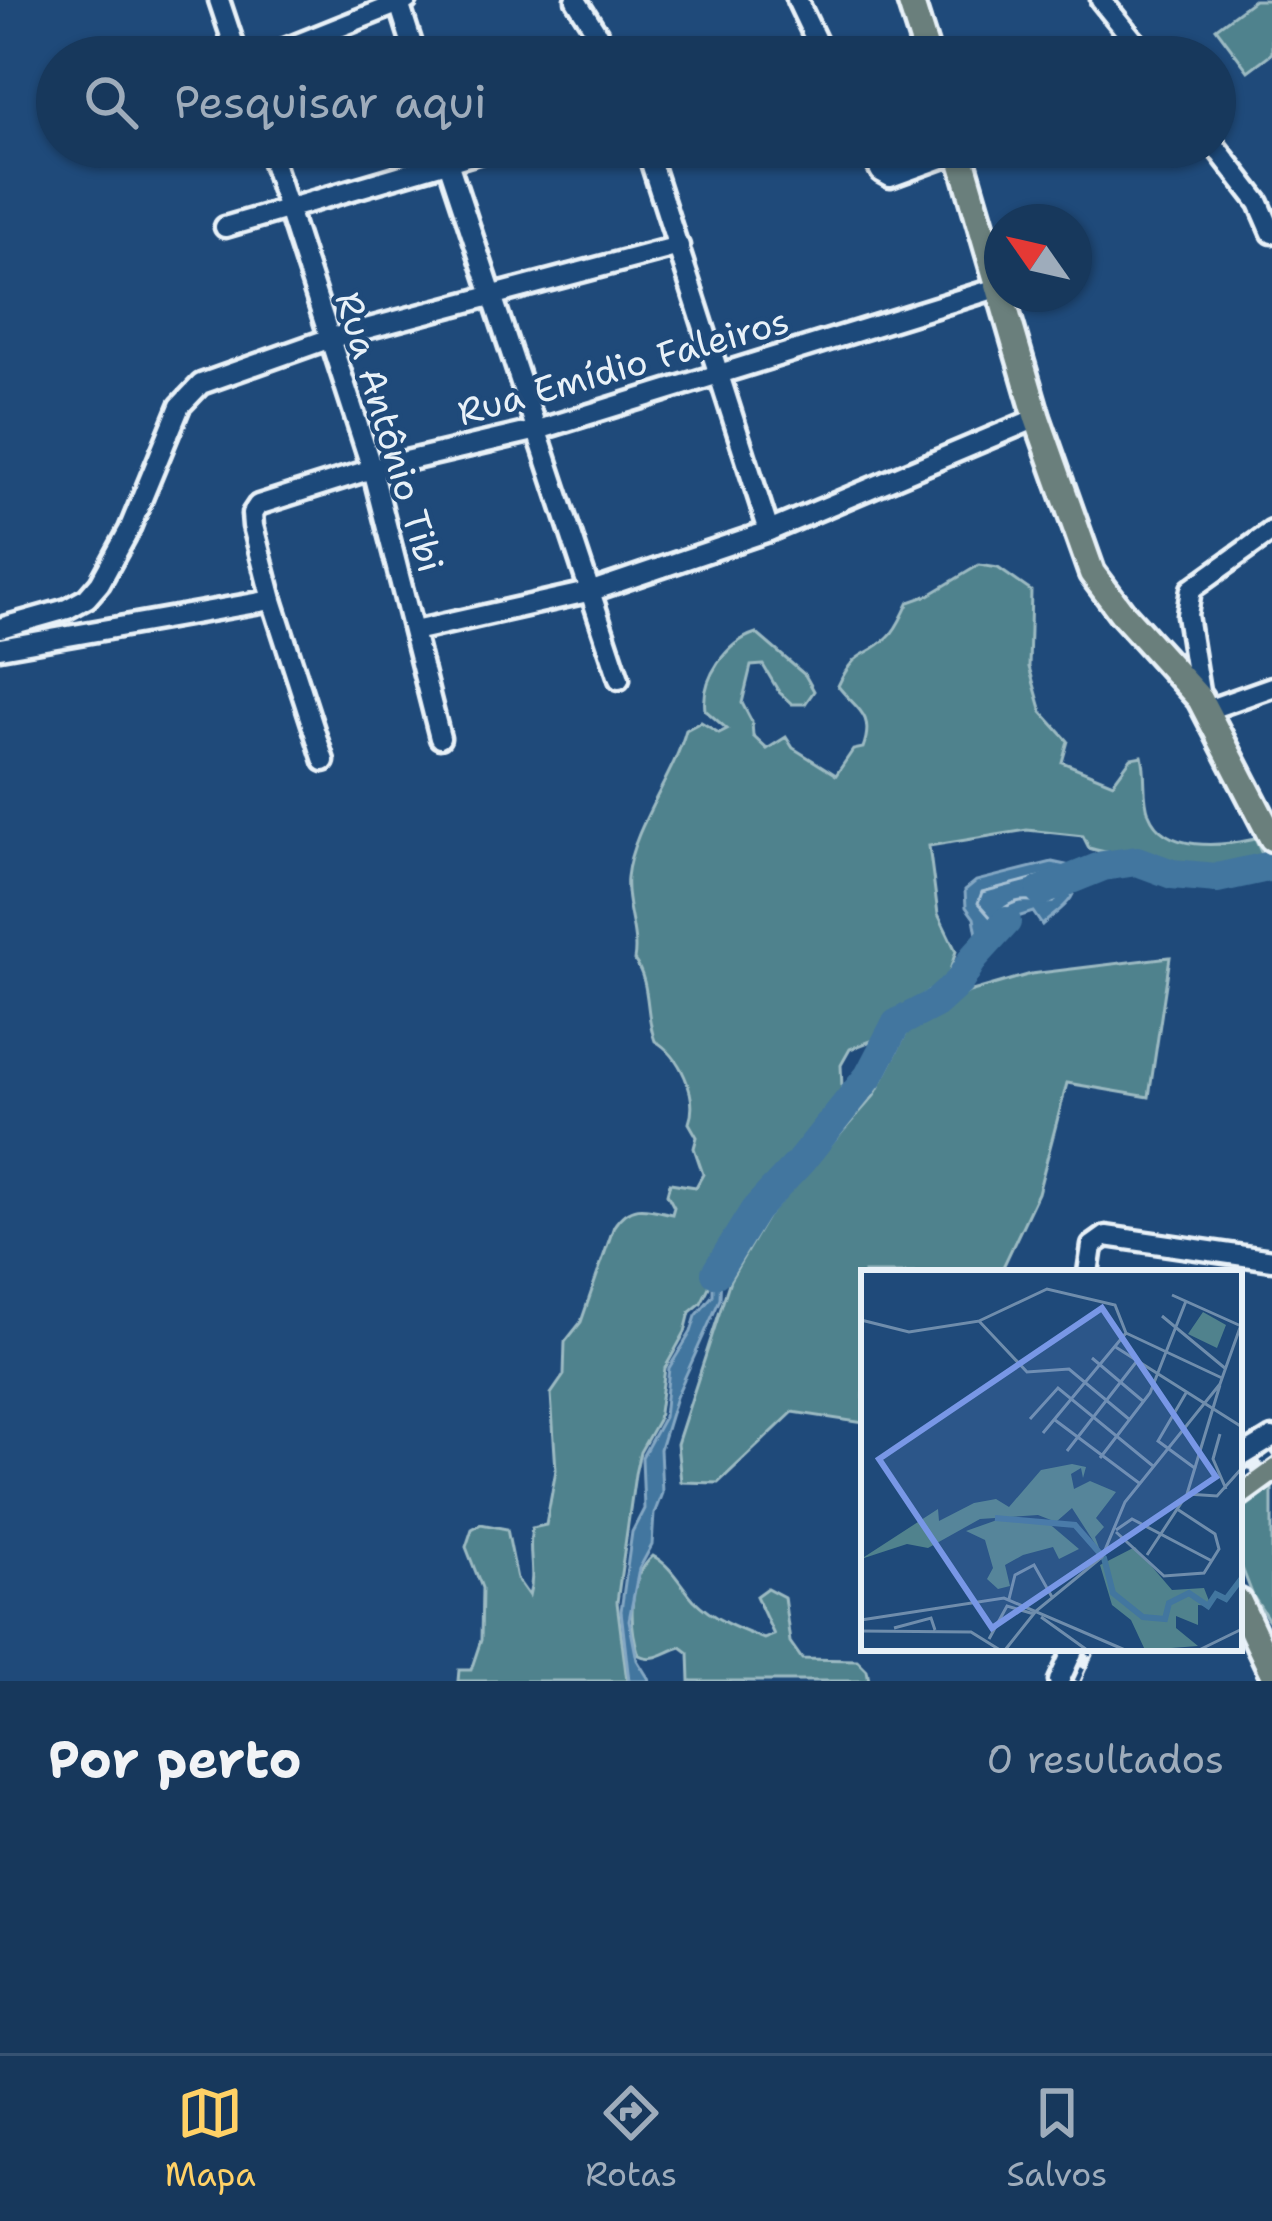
<!DOCTYPE html>
<html lang="pt">
<head>
<meta charset="utf-8">
<style>
  body { margin:0; font-family:"Shantell Sans",sans-serif; background:#244365; color:#f1f3f6 }
  .compass { position:absolute; left:984px; top:204px; width:108px; height:108px; border-radius:50%; background:#17385c; box-shadow:0 3px 9px #0004; rotate:304deg }
  .list { margin:0; padding:0; list-style:none }
  h2 { display:flex; justify-content:space-between; align-items:center; height:156px; margin:0; padding:0 48px; font-size:51px }
  h2 small { font-size:39px; font-weight:400; color:#9eacbb }
  .icon { flex:none; width:66px; height:66px; fill:none; stroke:currentColor; stroke-width:2; stroke-linecap:round; stroke-linejoin:round }
  .map { position:relative; flex:none; width:1272px; height:1681px; overflow:hidden }
  .search { position:absolute; background:#17385c; box-shadow:0 3px 9px #0004; left:36px; right:36px; top:36px; height:132px; display:flex; align-items:center; gap:30px; box-sizing:border-box; padding:0 42px; border-radius:66px; color:#9eacbb; font-size:45px }
  .sheet { height:372px; background:#17385c }
  nav { display:flex; justify-content:space-around; align-items:center; box-sizing:border-box; height:168px; border-top:3px solid #365272; background:#17385c; font-size:33px; color:#9eacbb }
  nav a { display:grid; justify-items:center; gap:6px }
  nav .on { color:#ffd166 }
  .map>svg:first-child { display:block }
  .green { fill:#50828d; stroke:#9cbac2; stroke-width:3 }
  .water { fill:#42769f; stroke:#84a7c3; stroke-width:3 }
  .lines { fill:none; stroke-linecap:round; stroke-linejoin:round }
  .shore { stroke:#a6c0d4; stroke-width:3 }
  .river { stroke:#42769f; stroke-width:30 }
  .minor-casing { stroke:#e8f1f8; stroke-width:27 }
  .major-casing { stroke:#e8f1f8; stroke-width:33 }
  .minor { stroke:#1f4a7a; stroke-width:18 }
  .major { stroke:#6a7f7c; stroke-width:24 }
  .rail-casing { stroke:#e8f1f8; stroke-width:9 }
  .rail { stroke:#1f4a7a; stroke-width:4.5; stroke-dasharray:14; stroke-linecap:butt }
  .labels { text-anchor:middle; stroke-width:9; stroke-linejoin:round; paint-order:stroke }
  .street-label { font-size:36px; fill:#e8f1f8; stroke:#1f4a7a }
  .inset-river { fill:none; stroke:#42769f; stroke-width:6 }
  .inset-road { fill:none; stroke:#6f8dac; stroke-width:3 }
  .view { fill:#7897e6; fill-opacity:0.15; stroke:#7897e6; stroke-width:6 }
  .inset-edge { fill:none; stroke:#e8f1f8; stroke-width:6 }
</style>
</head>
<body>
<div class="map">
<svg width="1272" height="1681" viewBox="0 0 1272 1681">
  <rect width="100%" height="100%" fill="#1f4a7a"/>
  <filter id="ink" filterUnits="userSpaceOnUse"><feTurbulence type="fractalNoise" baseFrequency=".00833" numOctaves="2"/><feDisplacementMap in="SourceGraphic" scale="24" xChannelSelector="R" yChannelSelector="G"/><feConvolveMatrix kernelMatrix="1 2 1 2 8 2 1 2 1" color-interpolation-filters="sRGB"/></filter>
  <g filter="url(#ink)">
    <g class="green">
      <path d="M1254,0h18v53l-24,18 -32,-43z"/>
      <path d="M979,565l19,3 33,23 -2,76 13,45 26,29 -6,21 51,21 18,-25 11,-2c5,19 0,40 7,58 15,39 74,32 106,25l9,19c-40,16 -79,7 -120,-2 -20,-4 -35,-1 -55,-8l-6,-12 -56,-6 -98,16 9,68 18,37 -9,29 -59,37 -9,21 -29,11 -9,16 1,23 -7,17 -43,53 -46,46 -11,28 -23,34 -3,21 -8,16 -11,9 -5,20 -20,36 -7,52 -18,32 -5,22 -18,128 10,79h-169l1,-11h12l10,-30 1,-52 -16,-41 6,-18 9,-5 26,5 10,50 12,17c7,-24 -2,-44 3,-68l14,-3 10,-55 -5,-76 13,-19 1,-33 16,-20 33,-96c16,-25 33,-18 58,-12l2,-7 -7,-13 3,-11 26,4 7,-13 -9,-26 3,-11 -8,-14c10,-27 -10,-69 -34,-82 -10,-26 -4,-59 -21,-81 5,-28 -10,-54 -7,-83 5,-48 46,-100 59,-147l15,-8 18,11 8,-4 -22,-19c-4,-32 22,-68 51,-77l49,42 9,16 -9,13h-13l-13,-12 -16,-27 -12,1 -9,37 10,19 1,14 14,13 19,-12 7,11 43,27 17,-25 10,-2c13,-35 -9,-40 -25,-62 18,-39 26,-26 50,-49 10,-9 15,-24 21,-35l20,-7z"/>
      <path d="M1170,957l-21,140 -82,-14 -29,110 -35,74 2,6h-141v150l-71,-11 -75,71 -37,-1 -4,-38 53,-164 37,-63 107,-121 34,-66 61,-38 62,-18z"/>
      <path d="M1272,1486v139l-19,-29 -14,-36v-52z"/>
      <path d="M653,1556c19,10 27,29 41,44 20,20 44,29 70,39l10,-4 -18,-39 11,-8 17,9 6,45 12,17 55,1 10,10 2,11h-179l-1,-28 -8,-6c-15,4 -28,16 -42,8 -10,-30 -12,-76 14,-99z"/>
    </g>
    <g class="water">
      <path d="M1052,862l18,4 6,5c3,30 -14,36 -34,54l-9,-13 -25,8 -10,18 -18,13 -6,-33 -8,-11 -1,-17 11,-9z"/>
      <path d="M739,1236l-18,32 -1,31 -44,98 -16,52 2,44 -8,21 -2,31 -13,24 -10,51 8,40 13,21h-21l-8,-70 11,-79 12,-23 -2,-52 22,-40 5,-49 22,-36 5,-16 17,-21v-28z"/>
    </g>
    <g class="lines">
      <path class="shore" d="M1051,874l10,2 4,7c-10,35 -25,12 -49,19 -10,3 -18,11 -24,17l-14,-16 4,-11z"/>
      <g class="river">
        <path d="M1041,891l62,-25 34,-5 35,13 45,4 55,-12"/>
        <path d="M716,1273l39,-63 45,-48 69,-86 27,-52 40,-21 23,-21 15,-25 32,-35"/>
      </g>
      <g class="minor-casing">
        <g id="minor">
          <path d="M219,0l19,57"/>
          <path d="M576,0l36,57"/>
          <path d="M797,0l27,57"/>
          <path d="M1101,0l46,57"/>
          <path d="M399,3l17,54"/>
          <path d="M265,57l142,-57"/>
          <path d="M1215,146l44,57 13,30"/>
          <path d="M268,147l104,322 68,269"/>
          <path d="M443,147l176,532"/>
          <path d="M646,147l123,384"/>
          <path d="M868,147l13,25 9,5 82,-30"/>
          <path d="M225,227l273,-80"/>
          <path d="M0,628l67,-19 20,-11 13,-15 29,-53 51,-124 21,-22 127,-45 351,-93"/>
          <path d="M414,631l178,-40 177,-60 268,-113"/>
          <path d="M0,648l272,-48"/>
          <path d="M1200,698l-13,-83 4,-26 81,-58"/>
          <path d="M1207,710l65,-23"/>
          <path d="M324,761l-52,-161 -19,-74 -1,-12 6,-9 114,-36 166,-39 459,-142"/>
          <path d="M1088,1273l4,-27 14,-10 166,24"/>
          <path d="M1239,1458l33,-20"/>
          <path d="M1059,1681l15,-33"/>
        </g>
      </g>
      <g class="major-casing">
        <g id="major">
          <path d="M910,0l18,57"/>
          <path d="M958,147l79,271 55,155 30,40 78,86 72,139"/>
          <path d="M1239,1493l33,-24"/>
          <path d="M1239,1602l33,70"/>
        </g>
      </g>
      <use href="#minor" class="minor"/>
      <use href="#major" class="major"/>
      <g class="rail-casing">
        <g id="rail">
          <path d="M1239,1479l33,-24"/>
          <path d="M1077,1681l15,-33"/>
        </g>
      </g>
      <use href="#rail" class="rail"/>
    </g>
  </g>
  <g class="labels">
    <g class="street-label">
      <text transform="translate(623 366) rotate(-16)" y="13">Rua Emídio Faleiros</text>
      <text transform="translate(390 432) rotate(73)" y="13">Rua Antônio Tibi</text>
    </g>
  </g>
  <g transform="translate(861 1270)">
    <rect width="381" height="381" fill="#1f4a7a"/>
    <path d="M342,42l23,13 -9,23 -29,-14zM211,194l14,3 -3,11 -2,-10 -10,6 3,15 16,-8 26,11 -20,26 8,9 -9,10 6,16 -29,-45 -16,14 -18,-7 -58,4 -52,29 -21,-4 -46,15 77,-50 1,12 35,-18 22,-4 13,8 32,-37zM136,250l49,1 33,28 -20,10 -6,-12 -30,8 -18,10 5,21 -12,3 -11,-10 6,-11 -8,-28 -19,-9zM274,277l37,43 32,-2 7,18 -13,-1v20l-22,-9v12l22,18 -53,4 -14,-30 -19,-15 -12,-40z" fill="#50828d"/>
    <path class="inset-river" d="M134,248l80,7 29,33 9,35 30,24 22,2 4,-16 20,-10 19,13 8,-12 10,5 16,-21"/>
    <path class="inset-road" d="M311,25l69,31M301,46l64,53M0,50l48,12 70,-11 48,51 42,-3 61,51M118,51l68,-32 68,16 11,28M265,63l96,45M253,76l128,81M231,88l52,44M325,123l-28,48 38,28M169,149l28,-31 95,78M194,150l84,63M182,163l83,-100M359,164l-7,25 13,30M206,181l70,-90M239,188l50,-65 36,-92M326,224l30,2 25,-28M255,260l16,-11 80,42M255,262l48,44 40,-3 15,-24 -4,-15 -38,-25M286,285l40,-61 33,-109M148,329l6,-24 19,-10 18,32M180,347l46,33M0,350l143,-22 121,52M33,358l37,-10 4,12M0,361l110,1 29,18M128,369l18,-33 27,8M144,380l31,-39 66,-54 23,-55 95,-118 22,-62M338,380l43,-21"/>
    <path class="view" d="M241,38l114,169 -224,151 -113,-169z"/>
    <rect width="381" height="381" class="inset-edge"/>
  </g>
</svg>
<svg class="compass" viewBox="-18 -18 36 36"><path d="M0-13l5 13h-10z" fill="#e53935"/><path d="M0 13l5-13h-10z" fill="#9eacbb"/></svg>
<div class="search"><svg class="icon" aria-label="search" viewBox="0 0 24 24"><circle cx="10" cy="10" r="6"/><path d="M15 15l6 6"/></svg>Pesquisar aqui</div>
</div>
<section class="sheet">
<h2>Por perto<small>0 resultados</small></h2>
<ul class="list">
</ul>
</section>
<nav>
<a class="on"><svg class="icon" aria-label="map" viewBox="0 0 24 24"><path d="M3 6l6-2 6 2 6-2v14l-6 2-6-2-6 2zM9 4v14M15 6v14"/></svg>Mapa</a>
<a><svg class="icon" aria-label="directions" viewBox="0 0 24 24"><path d="M12 3l9 9-9 9-9-9zM9 14v-3h6M13 9l2 2-2 2"/></svg>Rotas</a>
<a><svg class="icon" aria-label="saved" viewBox="0 0 24 24"><path d="M7 4h10v16l-5-4-5 4z"/></svg>Salvos</a>
</nav>
</body>
</html>
